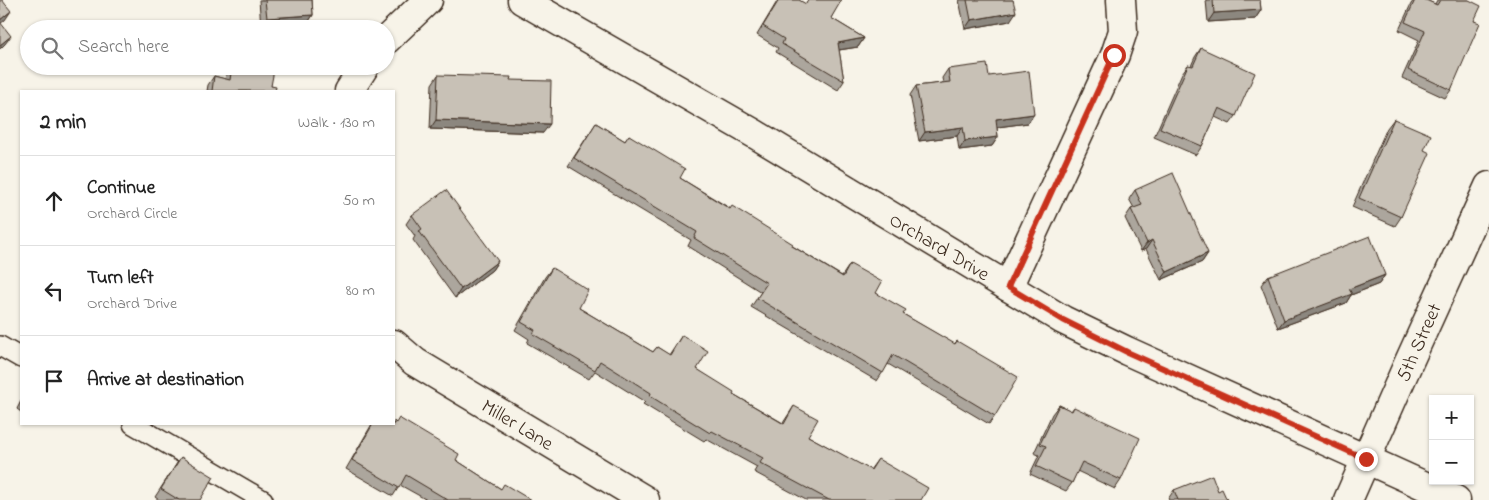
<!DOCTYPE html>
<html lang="en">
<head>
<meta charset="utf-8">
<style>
  body { margin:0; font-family:"Indie Flower",sans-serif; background:#f6f6f6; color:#222 }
  .controls { position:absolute; right:15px; bottom:15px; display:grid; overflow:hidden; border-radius:0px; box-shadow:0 1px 4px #0004 }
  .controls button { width:45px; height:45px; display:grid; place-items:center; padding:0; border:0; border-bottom:1px solid #e0e0e0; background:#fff; color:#222; font:25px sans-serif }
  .stop { position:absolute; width:15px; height:15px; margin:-11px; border:4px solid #c8321e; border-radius:50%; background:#fff }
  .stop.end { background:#c8321e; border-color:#fff; box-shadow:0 1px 5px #0008 }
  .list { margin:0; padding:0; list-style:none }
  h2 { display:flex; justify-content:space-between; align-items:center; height:65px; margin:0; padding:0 20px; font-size:21px }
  h2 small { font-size:16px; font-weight:400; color:#767676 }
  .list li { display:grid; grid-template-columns:32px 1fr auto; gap:15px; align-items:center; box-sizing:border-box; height:90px; padding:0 20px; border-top:1px solid #e0e0e0 }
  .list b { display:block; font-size:19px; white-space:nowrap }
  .list p { margin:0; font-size:16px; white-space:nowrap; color:#767676 }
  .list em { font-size:16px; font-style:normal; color:#767676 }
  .icon { flex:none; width:28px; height:28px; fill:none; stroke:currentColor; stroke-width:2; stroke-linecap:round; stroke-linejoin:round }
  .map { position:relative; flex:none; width:1489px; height:500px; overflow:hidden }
  .search { position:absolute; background:#fff; box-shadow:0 1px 4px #0004; left:20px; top:20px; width:375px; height:55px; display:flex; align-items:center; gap:12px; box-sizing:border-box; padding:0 18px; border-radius:28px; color:#767676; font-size:19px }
  .panel { position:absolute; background:#fff; box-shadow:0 1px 4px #0004; left:20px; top:90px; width:375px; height:335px; border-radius:0px }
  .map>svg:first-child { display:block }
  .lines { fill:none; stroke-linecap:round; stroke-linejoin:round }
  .service-casing { stroke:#3b2a1e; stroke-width:22 }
  .minor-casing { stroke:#3b2a1e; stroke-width:31 }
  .service { stroke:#f7f3e8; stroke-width:19 }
  .minor { stroke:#f7f3e8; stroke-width:28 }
  .wall { fill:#aca69d; stroke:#3b2a1e }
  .shaded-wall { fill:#8c877f; stroke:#3b2a1e }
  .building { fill:#c8c1b6; stroke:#3b2a1e }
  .route { stroke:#c8321e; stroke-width:6 }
  .labels { text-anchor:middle; stroke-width:4.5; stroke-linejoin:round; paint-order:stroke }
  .street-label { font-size:20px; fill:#3b2a1e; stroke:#f7f3e8 }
</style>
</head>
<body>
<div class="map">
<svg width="1489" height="500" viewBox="0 0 1489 500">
  <rect width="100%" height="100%" fill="#f7f3e8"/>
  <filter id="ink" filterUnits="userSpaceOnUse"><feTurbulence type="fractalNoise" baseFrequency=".02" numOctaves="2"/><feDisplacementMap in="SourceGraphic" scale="10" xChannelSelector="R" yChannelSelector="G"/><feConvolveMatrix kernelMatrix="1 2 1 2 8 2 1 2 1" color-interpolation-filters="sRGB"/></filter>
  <g filter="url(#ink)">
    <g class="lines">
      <g class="service-casing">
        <g id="service">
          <path d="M0,346l21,12"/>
          <path d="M133,424l130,76"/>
        </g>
      </g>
      <g class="minor-casing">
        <g id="minor">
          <path d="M522,0l233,134 308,186 64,31 329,149"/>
          <path d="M386,40l42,-40"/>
          <path d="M349,91l16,-25"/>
          <path d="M1008,287l107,-232 8,-24 -2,-31"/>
          <path d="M394,344l21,18 230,138"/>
          <path d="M1348,500l60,-136 81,-178"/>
        </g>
      </g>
      <use href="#service" class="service"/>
      <use href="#minor" class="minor"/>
    </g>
    <g class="wall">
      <path d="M259,0h53l1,15 -6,9 -46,3z"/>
      <path d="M778,0h21l6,4 3,-4h32l-9,18 33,20 -6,9 -19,3 5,31 -6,9 -62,-38 2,-4 -21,-13z"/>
      <path d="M959,0h54l-3,21 -45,8z"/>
      <path d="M1206,0h54l1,10 -6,9 -47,3z"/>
      <path d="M1414,0h12l9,4 2,-4h32l5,21 -23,69 -6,8 -43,-20 17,-38 -20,-10 12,-26z"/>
      <path d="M1201,48l35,68 -6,8 -15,-7 -13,29 -6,9 -42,-18 28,-64 6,-8 3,1 4,-9z"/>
      <path d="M230,66h27l18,25h-68l1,-6 6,-9 11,3 2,-9z"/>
      <path d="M948,69l41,7 45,38 -6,9 -31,4 1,10 -6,9 -33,4 -2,-14 -38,5 -9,-46 6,-9 27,-3 -1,-5z"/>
      <path d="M438,75l105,58 -113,-4 2,-45z"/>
      <path d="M1394,119l30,31 -23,67 -6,9 -43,-19 35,-79z"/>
      <path d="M596,123l29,18 4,-6 51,43 162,98 8,-12 26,29 27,21 51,30 3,-3 38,75 -6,8 -101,-60 -11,17 -126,-74 10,-15 -73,-46 3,-6 -123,-74z"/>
      <path d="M1135,190l73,63 -6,9 -41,18 -15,-31 -5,2 -16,-33 6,-9 3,-1 -5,-9z"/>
      <path d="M412,215l86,46 -6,9 -37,28 -42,-58 2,-4 -9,-12z"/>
      <path d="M552,268l27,40 74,44 4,-5 12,8 13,-20 15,34 36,25 50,29 11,-17 14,30 62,34 8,-11 43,41h-115l-52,-28 3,-5 -51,-28 -2,2 -61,-37 2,-2 -50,-31 -6,8 -62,-36 2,-4 -14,-9 30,-53z"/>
      <path d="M1385,275l-6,9 -28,11 -5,8 -68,25 -17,-43 7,-9z"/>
      <path d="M21,401v11l-4,-3z"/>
      <path d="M1059,405l12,6 3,-4 47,73 -6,9 -38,-18 -5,12 -6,8 -36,-17 9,-19 -5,-2 18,-39z"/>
      <path d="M372,424h22l62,36 45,29 30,11h-104l-27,-15 -7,11 -47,-27z"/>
      <path d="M181,457l19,43h-41l-4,-3z"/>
      <path d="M1174,490l44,1 9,9h-58l-1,-1z"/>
    </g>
    <g class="shaded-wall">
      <path d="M1261,10l-6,9 -47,3 6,-9z"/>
      <path d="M11,11l-6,9 -5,4v-4z"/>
      <path d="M1016,12l-6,9 -45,8 6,-9z"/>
      <path d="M313,15l-6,9 -46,3 6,-9z"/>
      <path d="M11,36l-6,8 -5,5v-4z"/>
      <path d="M864,38l-6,9 -26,4 6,-8z"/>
      <path d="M1034,114l-6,9 -38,5 6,-9z"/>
      <path d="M436,120l114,4 -7,9 -113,-4z"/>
      <path d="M963,127l-6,9 -38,5 6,-9z"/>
      <path d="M998,137l-6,9 -33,4 6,-9z"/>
      <path d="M1152,240l-6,9 -5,2 6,-8z"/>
      <path d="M1208,253l-6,9 -41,18 6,-8z"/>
      <path d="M498,261l-6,9 -37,28 6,-9z"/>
      <path d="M1385,275l-6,9 -28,11 -5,8 -68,25 6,-8 65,-31z"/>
    </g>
    <g class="building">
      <path d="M0,0h2l9,11 -11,9z"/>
      <path d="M265,0h47l1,15 -46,3z"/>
      <path d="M779,0h20l7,4 2,-4h32l1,1 -10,17 33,20 -26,5 6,38 -62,-37 2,-5 -21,-13z"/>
      <path d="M967,0h46l3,12 -45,8z"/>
      <path d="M1213,0h47l1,10 -47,3z"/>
      <path d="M1415,0h11l11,5 3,-5h29l12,6 -7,15 6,2 -29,67 -43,-20 17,-39 -20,-9z"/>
      <path d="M0,22l11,14 -11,9z"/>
      <path d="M1201,48l54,25 -19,43 -17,-8 -17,38 -42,-18 28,-63 5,1z"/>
      <path d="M987,64l2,12 40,-5 5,43 -38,5 2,18 -33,4 -2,-14 -38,5 -9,-46 34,-4 -2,-13z"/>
      <path d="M232,66h25l17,4 -3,16 5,1 -1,4h-63l2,-15 16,4z"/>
      <path d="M438,75l73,2 -1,3 41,1 -1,43 -114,-4z"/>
      <path d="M1394,119l37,16 -7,15 6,3 -29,64 -42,-19z"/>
      <path d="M596,123l29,18 4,-6 56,34 -5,9 50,31 2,-3 61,38 -1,2 51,31 7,-13 32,18 -6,11 30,17 -3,4 52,30 2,-3 61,36 -23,39 -102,-61 -10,18 -126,-75 10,-15 -73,-45 3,-6 -123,-74z"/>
      <path d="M1173,173l35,80 -41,19 -15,-32 -5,3 -16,-34 11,-4 -7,-15z"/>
      <path d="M446,190l52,71 -37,28 -42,-58 3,-2 -10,-14z"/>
      <path d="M1370,236l15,39 -36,14 3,5 -68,26 -16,-44z"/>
      <path d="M552,268l36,22 -9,18 74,44 4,-5 13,8 12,-20 26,16 -11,18 37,23 -1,2 51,30 10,-18 24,13 -10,17 63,34 7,-11 50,29 -7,12h-92l-69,-37 3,-5 -51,-27 -2,2 -60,-37 1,-3 -51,-32 -5,9 -62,-36 2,-4 -14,-8z"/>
      <path d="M1059,405l13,6 2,-4 66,31 -19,42 -39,-18 -10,21 -36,-17 10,-20 -6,-2z"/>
      <path d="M399,418l60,36 -3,6 45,29 3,-5 27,16h-83l-42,-25 -7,13 -47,-28 21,-36h21v-3l2,2z"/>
      <path d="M181,457l33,20 -14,23h-21l-18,-11z"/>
      <path d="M1212,475l6,16 4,-2 5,11h-49l-4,-10z"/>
    </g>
  </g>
  <g class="lines" filter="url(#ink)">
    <path class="route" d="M1114,55l-106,232 55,33 64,32 239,107"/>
  </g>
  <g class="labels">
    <g class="street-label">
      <text transform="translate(940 246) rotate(31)" y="7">Orchard Drive</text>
      <text transform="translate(1418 342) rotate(-66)" y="7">5th Street</text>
      <text transform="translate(518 424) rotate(31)" y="7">Miller Lane</text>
    </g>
  </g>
</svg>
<div class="controls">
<button>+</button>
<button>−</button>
</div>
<div class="stop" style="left:1114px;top:55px"></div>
<div class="stop end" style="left:1366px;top:459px"></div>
<div class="search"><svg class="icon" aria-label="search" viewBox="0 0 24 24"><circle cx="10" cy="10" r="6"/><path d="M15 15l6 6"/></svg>Search here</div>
<section class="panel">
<h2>2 min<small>Walk · 130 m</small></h2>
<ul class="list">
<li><svg class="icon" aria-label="ahead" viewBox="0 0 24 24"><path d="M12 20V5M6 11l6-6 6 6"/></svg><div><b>Continue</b><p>Orchard Circle</p></div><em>50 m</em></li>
<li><svg class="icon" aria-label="left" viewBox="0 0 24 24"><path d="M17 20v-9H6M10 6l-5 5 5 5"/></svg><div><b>Turn left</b><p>Orchard Drive</p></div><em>80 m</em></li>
<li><svg class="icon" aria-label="arrive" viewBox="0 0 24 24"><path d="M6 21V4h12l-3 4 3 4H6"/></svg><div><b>Arrive at destination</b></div></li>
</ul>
</section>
</div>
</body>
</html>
